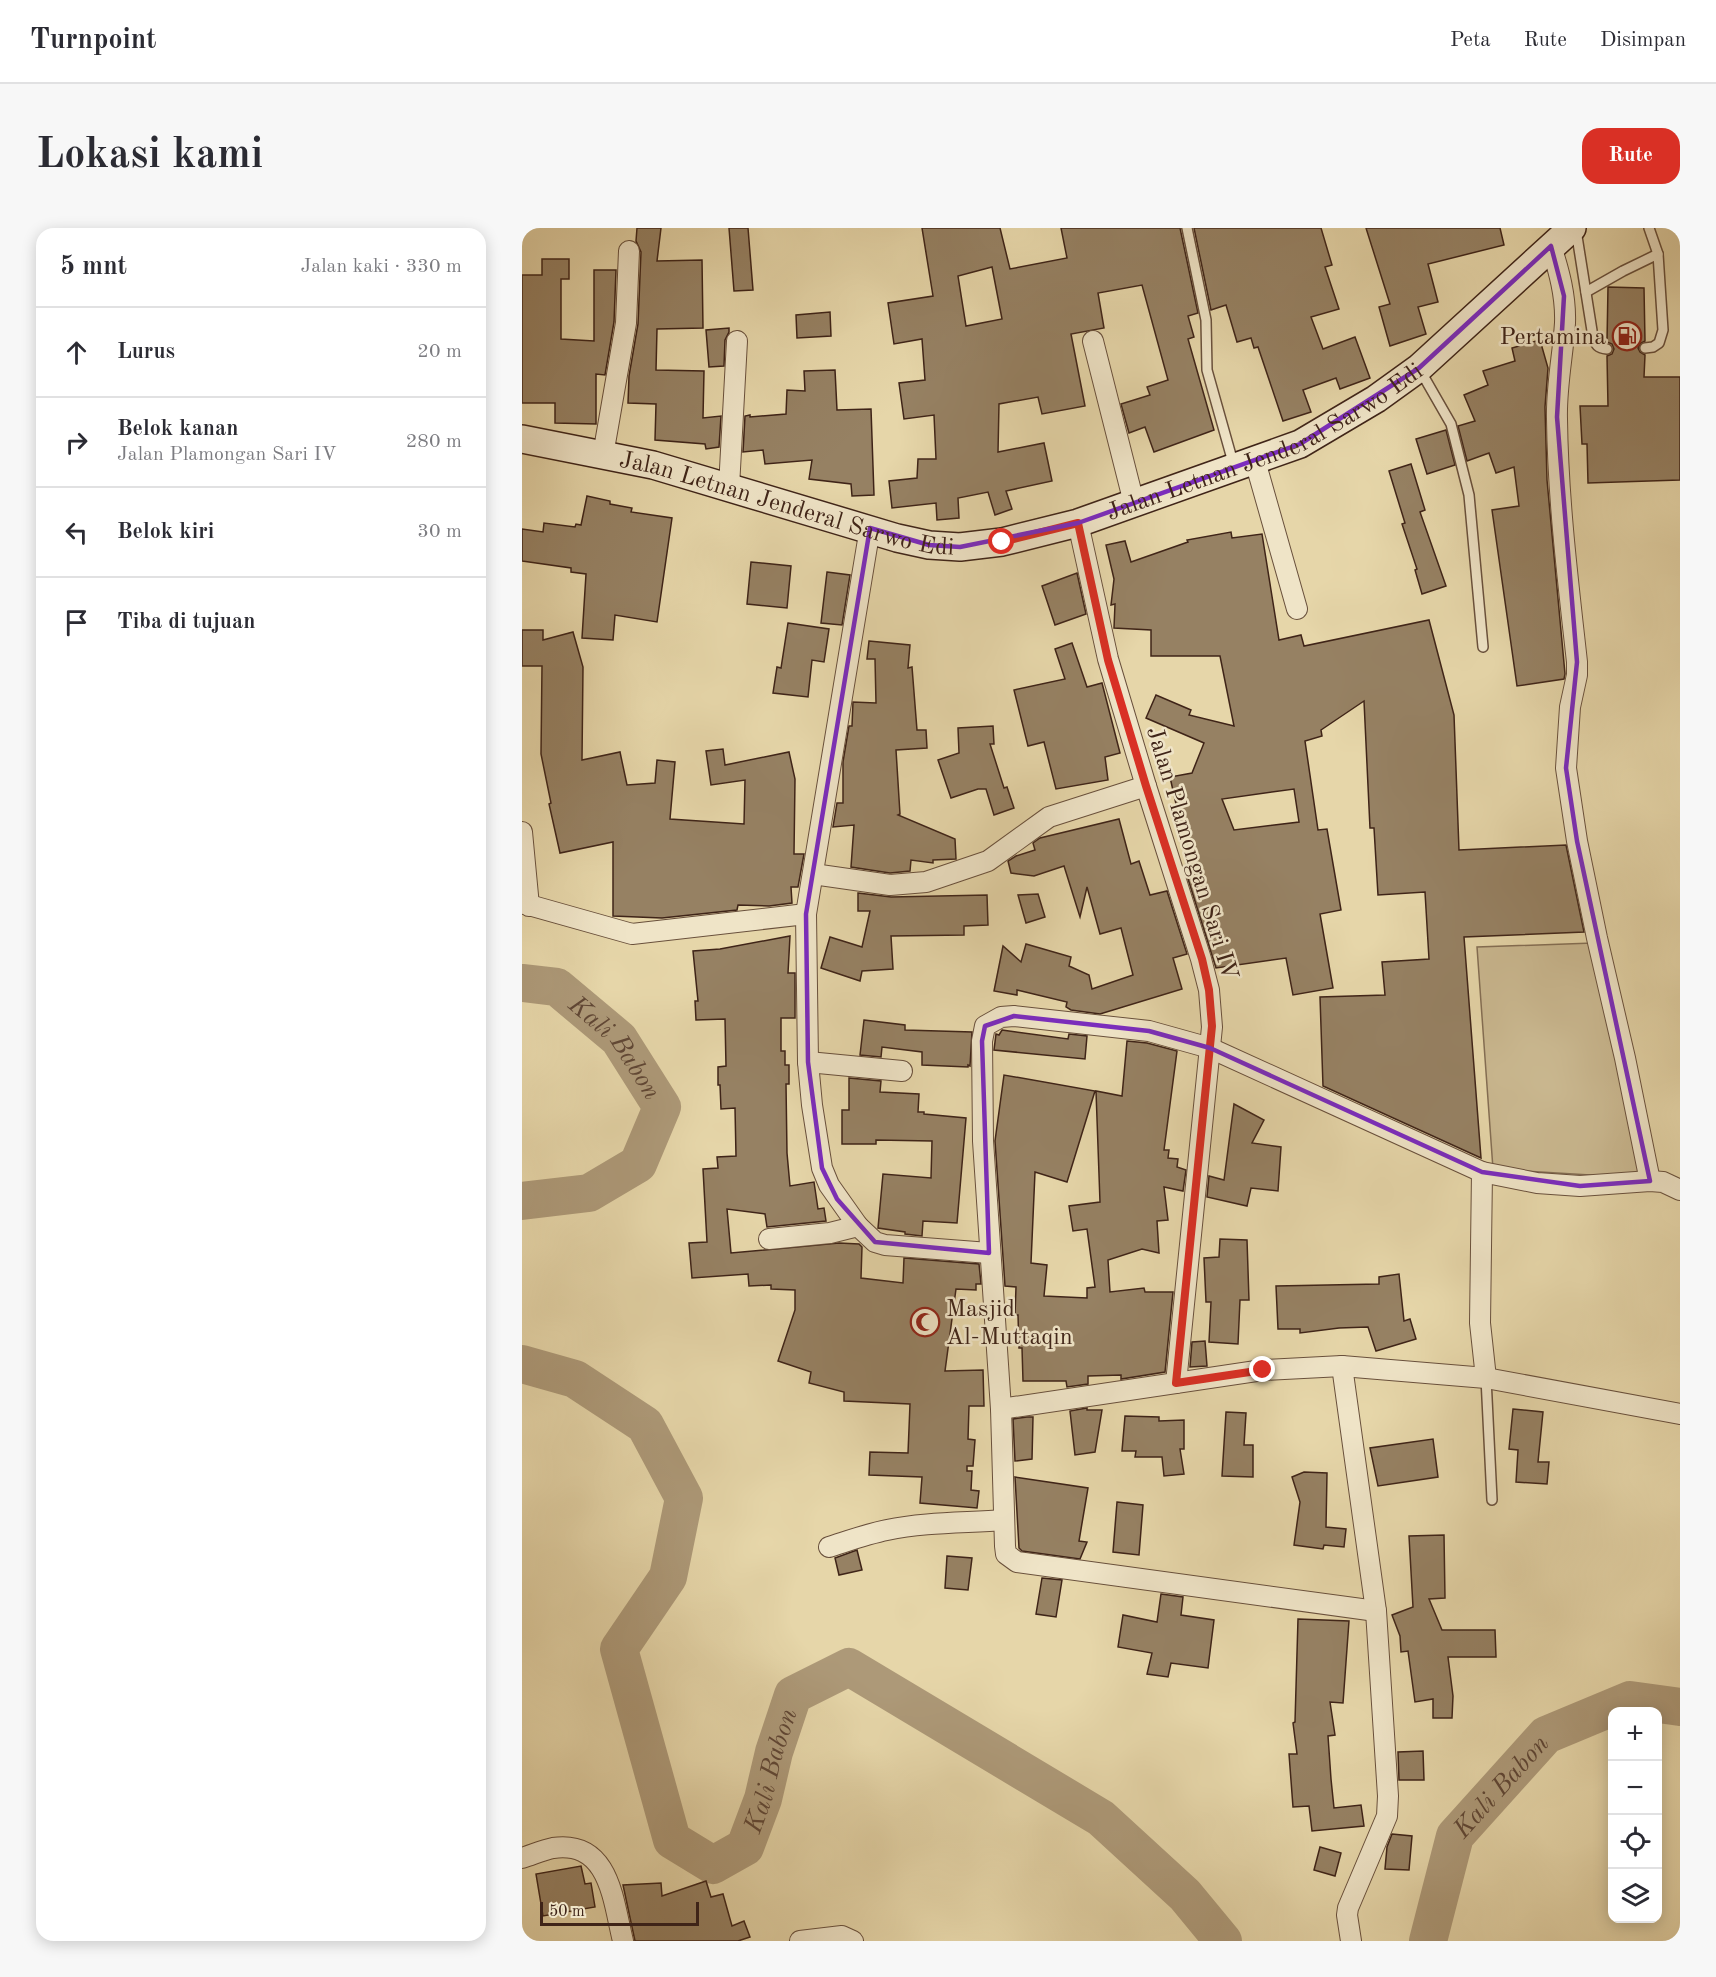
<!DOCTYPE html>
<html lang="id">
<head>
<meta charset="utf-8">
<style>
  body { margin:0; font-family:"Old Standard TT",serif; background:#f7f7f7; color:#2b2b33 }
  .controls { position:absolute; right:18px; bottom:18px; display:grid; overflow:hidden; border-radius:12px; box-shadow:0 3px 15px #0003 }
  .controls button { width:54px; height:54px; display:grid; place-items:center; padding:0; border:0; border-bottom:2px solid #e1e1e2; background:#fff; color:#2b2b33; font:30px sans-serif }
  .scale { position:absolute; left:18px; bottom:15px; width:159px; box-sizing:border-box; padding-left:6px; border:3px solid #3f2418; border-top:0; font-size:16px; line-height:21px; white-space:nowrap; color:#3f2418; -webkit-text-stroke:4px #efe4c7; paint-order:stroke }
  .stop { position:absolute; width:18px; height:18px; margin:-14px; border:4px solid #d93025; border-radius:50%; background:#fff }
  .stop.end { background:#d93025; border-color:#fff; box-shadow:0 2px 6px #0008 }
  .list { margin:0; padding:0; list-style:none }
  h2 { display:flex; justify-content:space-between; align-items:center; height:78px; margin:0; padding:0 24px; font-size:26px }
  h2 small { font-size:20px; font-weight:400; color:#7c7c81 }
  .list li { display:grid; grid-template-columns:39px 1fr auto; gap:18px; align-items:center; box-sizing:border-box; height:90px; padding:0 24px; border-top:2px solid #e1e1e2 }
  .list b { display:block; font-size:22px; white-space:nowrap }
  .list p { margin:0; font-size:20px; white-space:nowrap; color:#7c7c81 }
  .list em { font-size:20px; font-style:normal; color:#7c7c81 }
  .icon { flex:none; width:33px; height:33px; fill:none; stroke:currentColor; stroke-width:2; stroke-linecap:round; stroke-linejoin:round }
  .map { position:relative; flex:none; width:1158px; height:1713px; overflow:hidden; border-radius:18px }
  header { display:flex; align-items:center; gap:36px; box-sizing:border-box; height:84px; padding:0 30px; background:#fff; border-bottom:2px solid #e1e1e2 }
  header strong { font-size:28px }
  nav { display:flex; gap:33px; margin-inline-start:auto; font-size:21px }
  .intro { display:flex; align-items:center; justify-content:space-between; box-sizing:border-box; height:144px; padding:0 36px }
  h1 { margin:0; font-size:42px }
  .button { padding:15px 27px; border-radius:18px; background:#d93025; color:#fff; font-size:21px; font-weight:700 }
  main { display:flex; gap:36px; padding:0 36px }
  aside { flex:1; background:#fff; border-radius:18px; box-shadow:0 3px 15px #0003 }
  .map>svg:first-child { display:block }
  .green { fill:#cab890; stroke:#846e54; stroke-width:1.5 }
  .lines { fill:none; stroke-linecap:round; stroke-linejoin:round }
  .river { stroke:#ad9978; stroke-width:38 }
  .building { fill:#968163; stroke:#3f2418; stroke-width:1.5; fill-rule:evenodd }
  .service-casing { stroke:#69503c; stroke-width:12 }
  .minor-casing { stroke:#69503c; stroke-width:22 }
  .secondary-casing { stroke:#3f2418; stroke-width:30 }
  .service { stroke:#efe4c7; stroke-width:9 }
  .minor { stroke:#efe4c7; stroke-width:20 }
  .secondary { stroke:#efe4c7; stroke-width:27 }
  .route { stroke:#d93025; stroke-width:8 }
  .marked { fill:none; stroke:#7b2cbf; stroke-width:4.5; stroke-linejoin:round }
  .labels { text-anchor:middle; stroke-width:5; stroke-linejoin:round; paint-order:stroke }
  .poi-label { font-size:24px; fill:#3f2418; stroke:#efe4c7; text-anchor:end }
  .street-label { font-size:24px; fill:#3f2418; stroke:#efe4c7 }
  .water-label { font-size:26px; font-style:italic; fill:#604735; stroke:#efe4c7 }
</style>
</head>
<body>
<header>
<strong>Turnpoint</strong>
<nav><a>Peta</a><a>Rute</a><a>Disimpan</a></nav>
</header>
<div class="intro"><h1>Lokasi kami</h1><a class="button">Rute</a></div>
<main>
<aside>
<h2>5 mnt<small>Jalan kaki · 330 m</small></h2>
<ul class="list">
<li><svg class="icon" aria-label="ahead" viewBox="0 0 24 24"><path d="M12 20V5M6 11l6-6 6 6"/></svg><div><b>Lurus</b></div><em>20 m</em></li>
<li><svg class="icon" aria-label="right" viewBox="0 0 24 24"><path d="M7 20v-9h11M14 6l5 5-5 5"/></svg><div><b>Belok kanan</b><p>Jalan Plamongan Sari IV</p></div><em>280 m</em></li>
<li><svg class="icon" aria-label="left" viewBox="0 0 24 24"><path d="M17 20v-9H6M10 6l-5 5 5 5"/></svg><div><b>Belok kiri</b></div><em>30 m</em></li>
<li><svg class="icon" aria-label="arrive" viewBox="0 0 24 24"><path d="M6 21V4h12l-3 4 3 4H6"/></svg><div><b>Tiba di tujuan</b></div></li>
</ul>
</aside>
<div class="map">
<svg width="1158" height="1713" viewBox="0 0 1158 1713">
  <rect width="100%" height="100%" fill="#e6d6a9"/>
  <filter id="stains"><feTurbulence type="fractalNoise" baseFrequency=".00333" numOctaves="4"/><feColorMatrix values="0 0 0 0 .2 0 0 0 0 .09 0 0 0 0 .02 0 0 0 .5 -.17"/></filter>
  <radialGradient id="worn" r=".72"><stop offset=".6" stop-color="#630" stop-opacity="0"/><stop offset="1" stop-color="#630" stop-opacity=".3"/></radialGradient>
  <path class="green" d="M1071,715l47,235 -147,-9 -16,-222z"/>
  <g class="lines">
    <g class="river">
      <path id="s1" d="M0,755l35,4 62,52 43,68 -24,57 -49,29 -67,8"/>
      <path id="s2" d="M0,1136l53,15 70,46 39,73 -16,79 -49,72 53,191 41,25 32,-18 18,-48 11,-47 19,-57 56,-28 252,151 84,77 38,46"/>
      <path id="s3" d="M906,1713l27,-105 91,-101 84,-35 50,7"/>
    </g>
  </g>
  <g class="building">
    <path d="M115,0h24l-4,33 45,-1 1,68 -46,1 -1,41 48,1 -1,47 18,-2 -2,31 -13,2 -1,-5 -50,-4 1,-36 -28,-1 1,-27 9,-52 3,-72 -5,-11z"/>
    <path d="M207,0h19l5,62 -19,1z"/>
    <path d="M400,0h78l10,41 57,-11 -6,-30h119l18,85 -10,3 6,21 -6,2 26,91 -60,22 -9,-25 -16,6 -8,-29 29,-9 -3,-8 21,-7 -26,-95 -44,8 6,35 -33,6 14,72 -43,8 -4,-17 -39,7 -1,48 46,-9 8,38 -46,10 6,18 -17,6 -7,-23 -30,6 1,20 -22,2 -1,-17 -44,5 -3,-27 28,-3 1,-19h18l-2,-44 -30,4 -5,-36 26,-3 -3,-41 -28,5 -6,-41 45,-7zM470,39l10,52 -36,7 -8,-50z"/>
    <path d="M672,0h127l11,37 -7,2 14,42 -28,8 12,32 32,-12 15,41 -30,11 -4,-11 -33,12 8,22 -28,9 -25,-74 -4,1 -3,-10 -14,4 -11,-37 -15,5z"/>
    <path d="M844,0h134l4,17 -76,19 10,38 -20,5 8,27 -36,12 -11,-39 11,-3z"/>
    <path d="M20,31h27v20h-8v60l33,2v-71h22l-2,52 -9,53 -9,-1v50l-41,-1v-20h-33v-128h20z"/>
    <path d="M1086,59l36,1 1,53 -4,2 -3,5 2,4 5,3 -1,22h36v103l-92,3 -1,-39h-5l-2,-38h28l-1,-50 5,-2 2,-5 -2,-5 -5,-2z"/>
    <path d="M308,84l1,24 -34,2 -1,-23z"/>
    <path d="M207,100v4l-4,8 -1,26 -15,1 -3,-37z"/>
    <path d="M1018,112l8,28 -3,39 2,73 18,194 -1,5 -47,7 -25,-176 27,-4 -5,-39 -18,6 -7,-20 -22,8 -9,-35 17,-5 -11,-26 24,-10 -5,-14 32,-10 -3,-13z"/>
    <path d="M313,142l2,40 34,-1 3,86 -22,1 -1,-12 -42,-5 3,-19 -47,4 -2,-14 -20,2 2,-36 5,-1v2l36,-3 1,-24 18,1 -1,-20z"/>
    <path d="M924,202l9,35 -28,9 -11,-35z"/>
    <path d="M889,236l14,46 -5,2 26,74 -24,8 -7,-24 2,-1 -15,-45 3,-1 -16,-52z"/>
    <path d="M65,268l23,5v3l22,4 -1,4 41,6 -15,104 -42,-7 -2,25 -31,-2 4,-64 -15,-2v-4l-49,-7v-32l21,3 1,-9 31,4 1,-3 5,1z"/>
    <path d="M709,304l1,6 30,-4 17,106 22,-5 3,11 125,-26 25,95 5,135 107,-5 18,87 -120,5 17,221 -158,-72 -3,-89 65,-2 -3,-33 47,-3 -4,-67 -47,3 -4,-67h-4l-6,-127 -43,29 1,6 -17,5 13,89 9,-1 14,81 -21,4 13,74 -40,7 -7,-37 -70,10 -28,-89 -6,-48 -12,-54 22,-4 12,-30 -58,-25 10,-23 35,15 -2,5 45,11 -14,-70h-69v-26l-37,-2 1,-24 -4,1 3,-26 -8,-34 19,-4 6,21 57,-20 -1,-2zM772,561l5,33 -65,8 -12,-31z"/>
    <path d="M229,334l40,4 -4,42 -40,-4z"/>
    <path d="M305,344l23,3 -8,50 -21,-2z"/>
    <path d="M555,345l9,41 -31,11 -13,-39z"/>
    <path d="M266,395l41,6 -5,33 -12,-2 -4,37 -35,-4 4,-26 4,1z"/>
    <path d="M0,402h21v10l30,-8 10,35 -1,93 38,-8 7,33 28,-2 2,-23 18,2 -5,57 74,5 1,-44 -34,5 -5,-34 17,-2 2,16 64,-13 6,27 -1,75h10l-6,33h-7l1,16 -23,3 -31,-1 -1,5 -75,8 -49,-2v-74l-53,11 -11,-49 2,-1 -10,-49 1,-88h-20z"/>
    <path d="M347,413l41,4 -2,23 4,-1 5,63h9l1,18 -31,2 4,64 -2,1 57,24 1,20 -23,1v3l-22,-3 -1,11 -20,2 -39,-6 3,-42 -21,2 4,-24h6v-41l6,-36h3l1,-24 23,1 -1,-44h-8z"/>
    <path d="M550,415l15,44 15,-4 18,70 -15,4 3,23 -52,9 -12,-47 -16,4 -14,-56 51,-11 -10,-30z"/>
    <path d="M471,498l1,18h-4l14,44 3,-1 7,21 -20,7 -8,-26h-8l-27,9 -13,-38 21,-7 -1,-25z"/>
    <path d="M597,591l12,45 8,-3 11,34 17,-4 20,63 -14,4 9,31 -82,25 -29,-4 -5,-3 1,-5 -50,-12v5l-23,-4 9,-45 18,16 5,-18 45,13 -2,9 20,9 3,14 41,-14 -12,-47 -21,6 -13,-47 -7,30 -16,-51 -30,10 -23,-3 -3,-12 8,-5 19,-6 -2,-7 7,-5z"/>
    <path d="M336,665l33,4 96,-2 1,30 -24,1v9l-73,1 2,33 -31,2 -2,10 -39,-13 9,-31 32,10 8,-36h-12z"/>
    <path d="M516,666l7,23 -19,6 -8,-28z"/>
    <path d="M268,708l-2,37h7v45h-14v33h4v14h4v19h-3l1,69 3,33 24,-4 4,27 6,-1 2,13 -59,6 -2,-13 -38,-5 4,44 108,-10 20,1 3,3 -1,31 42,5 1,-25 75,6 2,20h-5v6l-20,-1 -11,82 38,-1 1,36h-15l-1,33 7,1 -2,26h-6v5h5l-1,19 8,1 -2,17 -57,-5 2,-26 -53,-2 1,-23 38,1 2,-49 -66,-3v-9l-35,-9 2,-11 -33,-11 17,-51v-20l-24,-1v-4l-22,1 -1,-12 -56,4 -3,-35 18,-1 -4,-73 15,-1 -1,-11 19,-1 -1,-48 -14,1 -1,-24h-2v-18l8,-1 -1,-47 -29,1 -1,-19h3l-5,-50 27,-2z"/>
    <path d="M342,792l41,5v5l67,2 -2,34 -2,-1v2l-46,-2v-13l-40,-5 -1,10 -21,-2z"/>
    <path d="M480,802l66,9 1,-5 18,2 -2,23 -91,-9 2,-16 3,1z"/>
    <path d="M605,813l20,2 30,8 -13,99h5l-1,8 10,1 -1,8 9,3 -3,21 -19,-4 4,33 -11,1 2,32 -17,-4 -34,11 2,32 34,-4 1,4h28l-8,80 -44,7v-4l-33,1v8l-21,3 -1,-6h-43l-1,-33h-3l-1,-33h-3l1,-28 -11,-1 -10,-145 9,-66 91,16 -28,91 -32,-10 -4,91 16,2 -3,31 43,2v-10l8,-1 -8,-58 -14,2 -4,-25 31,-4 -4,-111 26,5z"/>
    <path d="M327,850l32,3 -1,11 39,2 -1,18h6v2l42,4 -9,105 -34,-2 -1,15 -17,-2v-2l-27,-4 5,-54 48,4 1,-37 -56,-1v4h-34v-34h7z"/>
    <path d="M712,876l30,16 -12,23 29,4 -3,44 -27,-3 -4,18 -40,-9 2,-21 15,4z"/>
    <path d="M698,1011l27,1 2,60h-9l-2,44 -29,-2 2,-40h-5l-2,-44 15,-1z"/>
    <path d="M877,1046l5,47 6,-2 6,20 -40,12 -8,-24 -29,1 -39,5v-4h-22l-2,-43 103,-2v-7z"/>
    <path d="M683,1113l2,25 -17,1 2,-25z"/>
    <path d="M565,1180v2h15l-7,42 -20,3 -5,-44z"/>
    <path d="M991,1181l30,3 -5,50h11l-2,22 -31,-2 2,-32 -9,-1z"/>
    <path d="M704,1184l20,1 -2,32h9v32l-31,-1z"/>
    <path d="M603,1188l34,1v4l25,-1v29h-4l4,25 -20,2 -2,-19h-27l1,-6h-14z"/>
    <path d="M505,1189h6l-1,42 -17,2 -2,-42z"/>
    <path d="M911,1211l5,38 -60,9 -8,-38z"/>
    <path d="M782,1244l23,1 -1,54 20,2 -2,18 -20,-2 -1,4 -29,-4 6,-43 -8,-25z"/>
    <path d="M493,1249l73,11 -9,53 8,1 -7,17 -58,-8 -3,-3z"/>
    <path d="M595,1274l26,3 -4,50 -26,-3z"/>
    <path d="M922,1307l1,63 -16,1 13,31h53l1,27h-48l5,39 -1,22h-19v-19l-18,3 -7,-51 -7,1 -1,-16 -8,-21 21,-8 -4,-71z"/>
    <path d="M335,1322l5,20 -23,5 -4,-17z"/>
    <path d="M425,1328l25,2 -4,32 -23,-2z"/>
    <path d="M520,1350l20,2 -6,37 -20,-3z"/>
    <path d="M639,1366l22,3 -2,18 33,5 -6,48 -37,-5 -3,14 -21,-3 5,-21 -34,-6 5,-32 34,7z"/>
    <path d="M776,1391l51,2 -6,82 -13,-1 5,33 -7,1 3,43 3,29 27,-3 3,21 -52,5 -3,-25 -16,1 -4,-53h8l-4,-31 2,-1z"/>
    <path d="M901,1523l1,29h-25l-1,-28z"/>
    <path d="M870,1606l20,2 -3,34 -24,-1 2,-22z"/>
    <path d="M798,1619l21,6 -6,23 -21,-6z"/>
    <path d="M59,1638l4,18 6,-1 4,24 -52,9 -7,-42z"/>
    <path d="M184,1653l5,16 12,-3 9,32 12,-5 6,16 -12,4h-103l-12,-56 38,-2 1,13z"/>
  </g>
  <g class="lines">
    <g class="service-casing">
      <g id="service">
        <path d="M665,0l19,92 1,50 27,96"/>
        <path d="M1054,2l17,107c3,8 4,11 14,12"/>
        <path d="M1064,64l37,-21 35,-17"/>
        <path d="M1123,120l8,-1 6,-4 4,-13 -5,-76 -9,-26"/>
        <path d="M898,142l31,54 18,71 14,152"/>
        <path d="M964,1150l6,122"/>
      </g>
    </g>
    <g class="minor-casing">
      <g id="minor">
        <path d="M1029,18c8,25 15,50 14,77 -2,32 -9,64 -8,96 1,81 11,162 20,243v13l-7,32 -4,61 11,73 20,97 28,120 25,123"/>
        <path d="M571,113l41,162"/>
        <path d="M81,227l23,-132 3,-72"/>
        <path d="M733,233l42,148"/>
        <path d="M207,259l8,-146"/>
        <path d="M556,295l30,136 38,127 55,173 8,31 3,37 -36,356"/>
        <path d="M348,300l-64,386 2,148 4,43 10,63 7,17 29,41 17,16 10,3 104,8"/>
        <path d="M0,604l7,74"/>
        <path d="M291,646l77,11 36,-3 62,-21 61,-44 97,-31"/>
        <path d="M0,675l110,31 174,-20"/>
        <path d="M286,834l94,9"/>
        <path d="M960,944l-2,151 6,55"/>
        <path d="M247,1011l61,-6 28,-7"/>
        <path d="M820,1138l34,245 12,185 -1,20 -39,92 -1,7 4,26"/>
        <path d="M479,1181l262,-39 79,-4 144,12 194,36"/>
        <path d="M307,1319c19,-6 38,-13 58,-17 38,-8 78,-7 117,-10"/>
        <path d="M854,1383l-359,-49 -11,-8 -1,-8 -4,-137 -18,-268 -1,-100 3,-15 16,-9 13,-1 135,15 61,17 272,124 55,11 43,3 70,-5 13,1 17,8"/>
        <path d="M0,1630c10,-3 21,-8 31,-10 57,-8 60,53 70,93"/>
        <path d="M278,1713l42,-5 11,5"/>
      </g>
    </g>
    <g class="secondary-casing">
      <g id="secondary">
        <path id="s4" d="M0,211l131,26 244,73 32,7 31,2 42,-5 76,-19 222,-79 76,-45 43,-31 153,-140"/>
      </g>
    </g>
    <use href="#service" class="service"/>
    <use href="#minor" class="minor"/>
    <use href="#secondary" class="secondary"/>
  </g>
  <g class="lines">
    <path class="route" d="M480,314l76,-19 30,137 38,126 56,173 7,31 3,36 -36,357 87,-13"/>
  </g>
  <path class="marked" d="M1029,18l13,50 -7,121 20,245 -11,106 11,73 73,340 -70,5 -98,-14 -272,-124 -61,-17 -135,-15 -29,10 -3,15 7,212 -114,-11 -38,-43 -15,-31 -14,-106 -2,-148 64,-386 59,17 31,2 118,-24 222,-79 119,-76z"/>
  <defs>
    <g id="fuel-ring" transform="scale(1.5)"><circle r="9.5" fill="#efe4c7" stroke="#8f2418" stroke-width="1.5"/><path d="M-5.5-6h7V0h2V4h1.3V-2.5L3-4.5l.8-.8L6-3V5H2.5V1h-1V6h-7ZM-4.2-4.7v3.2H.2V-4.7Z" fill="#8f2418"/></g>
    <g id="mosque-ring" transform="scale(1.5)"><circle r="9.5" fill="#efe4c7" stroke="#8f2418" stroke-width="1.5"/><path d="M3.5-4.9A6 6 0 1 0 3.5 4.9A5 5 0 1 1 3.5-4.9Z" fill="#8f2418"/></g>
  </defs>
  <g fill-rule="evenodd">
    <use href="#fuel-ring" x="1105" y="108"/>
    <use href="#mosque-ring" x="403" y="1094"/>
  </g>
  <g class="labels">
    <g class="poi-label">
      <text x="1084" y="116">Pertamina</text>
      <text x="424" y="1088" text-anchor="start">Masjid<tspan x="424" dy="28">Al-Muttaqin</tspan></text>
    </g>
    <g class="street-label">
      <text dy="8" stroke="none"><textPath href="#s4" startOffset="777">Jalan Letnan Jenderal Sarwo Edi</textPath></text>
      <text dy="8" stroke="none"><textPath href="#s4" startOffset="273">Jalan Letnan Jenderal Sarwo Edi</textPath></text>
      <text transform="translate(671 625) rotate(73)" y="8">Jalan Plamongan Sari IV</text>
    </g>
    <g class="water-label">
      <text dy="9" stroke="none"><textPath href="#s1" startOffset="120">Kali Babon</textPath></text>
      <text dy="9" stroke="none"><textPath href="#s2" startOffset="753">Kali Babon</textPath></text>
      <text dy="9" stroke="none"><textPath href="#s3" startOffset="176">Kali Babon</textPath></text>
    </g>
  </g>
  <rect width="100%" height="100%" filter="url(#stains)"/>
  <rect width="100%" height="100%" fill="url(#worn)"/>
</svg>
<div class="controls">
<button>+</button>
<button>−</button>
<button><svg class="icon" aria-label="locate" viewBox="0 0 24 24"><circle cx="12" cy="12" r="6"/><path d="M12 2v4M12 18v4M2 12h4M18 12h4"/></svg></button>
<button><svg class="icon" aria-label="layers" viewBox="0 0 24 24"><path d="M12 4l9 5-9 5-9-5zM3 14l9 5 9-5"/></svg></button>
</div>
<div class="scale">50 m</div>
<div class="stop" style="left:480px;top:314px"></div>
<div class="stop end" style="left:741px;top:1142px"></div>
</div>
</main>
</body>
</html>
